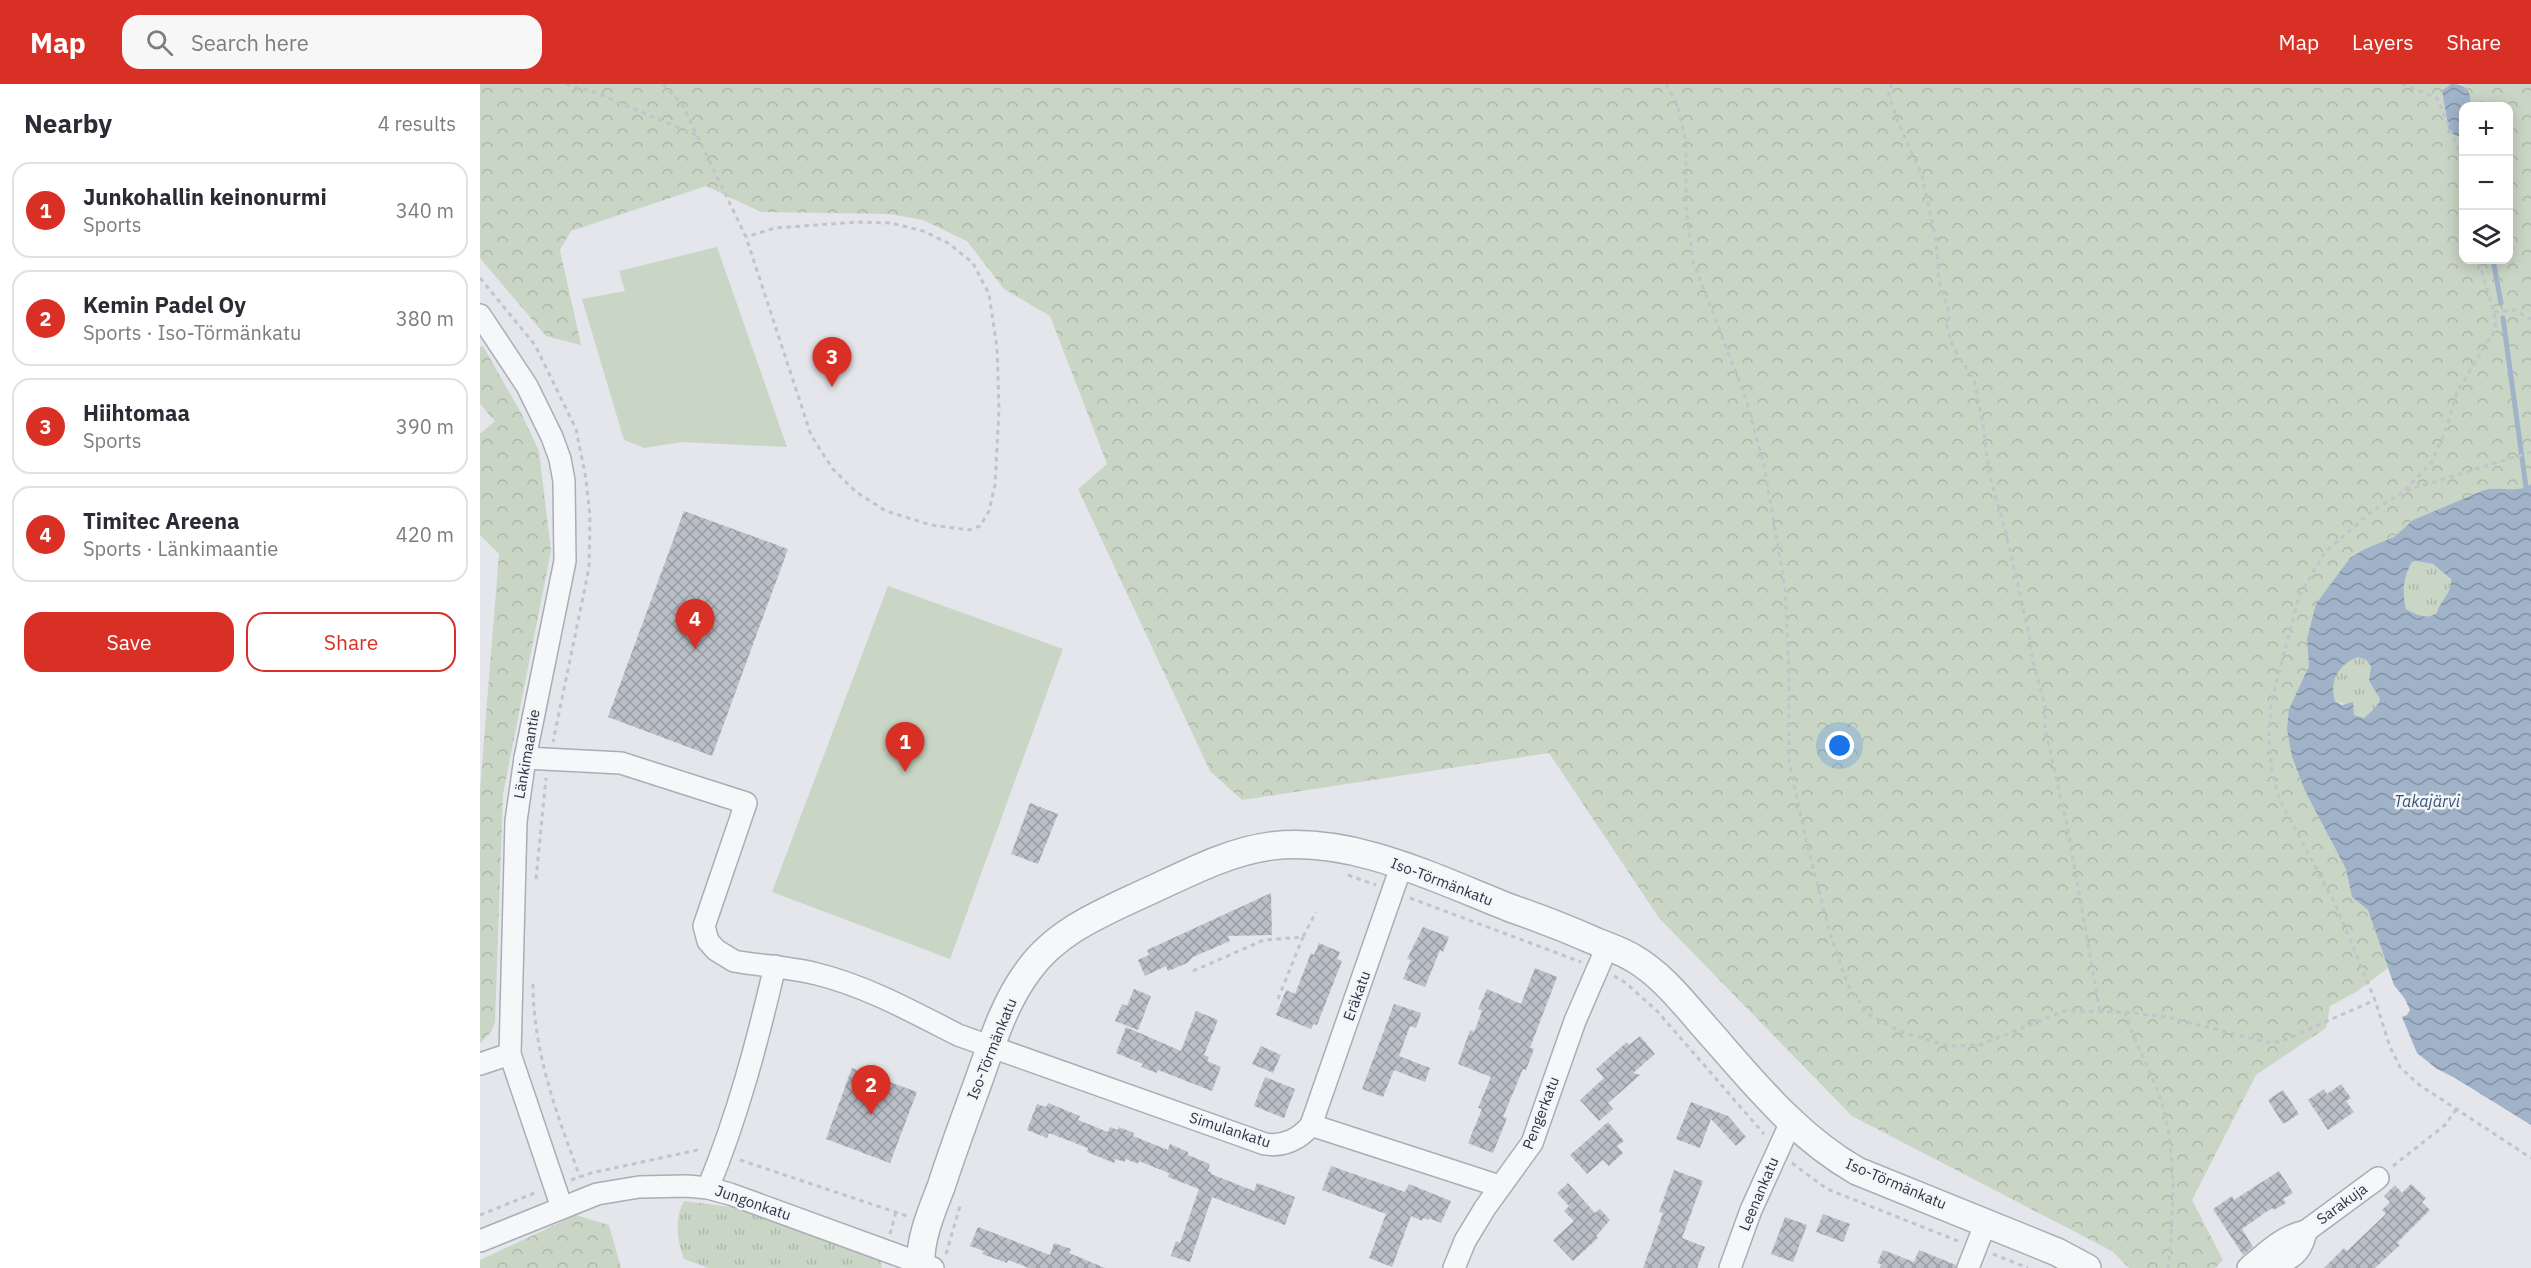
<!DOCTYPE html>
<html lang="en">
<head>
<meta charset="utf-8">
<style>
  body { margin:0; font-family:"IBM Plex Sans",sans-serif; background:#f7f7f7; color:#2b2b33 }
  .controls { position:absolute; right:18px; top:18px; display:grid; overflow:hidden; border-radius:12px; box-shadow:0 3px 15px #0003 }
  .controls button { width:54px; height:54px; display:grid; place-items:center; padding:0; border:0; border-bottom:2px solid #e1e1e2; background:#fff; color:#2b2b33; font:30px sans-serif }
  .you { position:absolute; left:1360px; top:662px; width:21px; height:21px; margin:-15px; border:4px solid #fff; border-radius:50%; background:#1a73e8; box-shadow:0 0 0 9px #1a73e833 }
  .badge { display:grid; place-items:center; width:39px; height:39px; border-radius:50%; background:#d93025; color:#fff; font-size:20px; font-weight:700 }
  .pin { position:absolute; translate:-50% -50px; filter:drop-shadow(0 2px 3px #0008) }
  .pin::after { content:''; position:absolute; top:32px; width:21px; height:18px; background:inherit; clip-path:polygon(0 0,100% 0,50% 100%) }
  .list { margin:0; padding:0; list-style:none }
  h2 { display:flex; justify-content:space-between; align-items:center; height:78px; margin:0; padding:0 24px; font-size:26px }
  h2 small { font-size:20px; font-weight:400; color:#7c7c81 }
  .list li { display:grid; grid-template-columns:39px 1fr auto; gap:18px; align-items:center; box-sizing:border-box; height:96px; margin:0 12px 12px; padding:0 12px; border:2px solid #e1e1e2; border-radius:18px }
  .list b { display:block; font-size:22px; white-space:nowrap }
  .list p { margin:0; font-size:20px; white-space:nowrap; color:#7c7c81 }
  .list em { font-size:20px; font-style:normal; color:#7c7c81 }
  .actions { display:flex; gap:12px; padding:18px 24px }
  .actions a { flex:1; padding:14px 0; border:2px solid #d93025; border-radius:18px; text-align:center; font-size:21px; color:#d93025 }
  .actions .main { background:#d93025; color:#fff }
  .icon { flex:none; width:33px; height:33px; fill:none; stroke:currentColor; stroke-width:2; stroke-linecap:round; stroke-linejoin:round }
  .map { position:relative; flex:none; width:2051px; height:1184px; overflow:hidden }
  header { display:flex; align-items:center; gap:36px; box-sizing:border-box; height:84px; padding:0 30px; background:#d93025; color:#fff }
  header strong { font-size:28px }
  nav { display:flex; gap:33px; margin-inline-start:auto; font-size:21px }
  .search { width:420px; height:54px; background:#f7f7f7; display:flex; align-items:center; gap:15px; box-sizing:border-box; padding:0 21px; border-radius:18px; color:#7c7c81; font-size:22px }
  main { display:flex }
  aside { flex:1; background:#fff }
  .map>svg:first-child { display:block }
  .grass { fill:url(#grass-tufts) }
  .forest { fill:url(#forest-crowns) }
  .pitch { fill:#c9d5c5 }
  .water { fill:url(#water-waves); fill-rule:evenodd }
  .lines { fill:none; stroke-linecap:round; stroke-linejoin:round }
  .stream { stroke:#a1b3c9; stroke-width:5 }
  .building { fill:url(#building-cross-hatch) }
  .minor-casing { stroke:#a9adb5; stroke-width:24 }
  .tertiary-casing { stroke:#a9adb5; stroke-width:30 }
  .path { stroke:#c1c4ca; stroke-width:3; stroke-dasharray:4.5 4.5; stroke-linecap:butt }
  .minor { stroke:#f6f7f9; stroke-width:21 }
  .tertiary { stroke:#f6f7f9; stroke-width:27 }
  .labels { text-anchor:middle; stroke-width:5; stroke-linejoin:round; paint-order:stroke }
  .street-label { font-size:15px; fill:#2c3443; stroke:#f4f5f8 }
  .water-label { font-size:16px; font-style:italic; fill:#385175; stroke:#f4f5f8 }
</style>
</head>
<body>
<header>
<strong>Map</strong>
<div class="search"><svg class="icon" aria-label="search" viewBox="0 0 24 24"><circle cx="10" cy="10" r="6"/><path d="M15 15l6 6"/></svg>Search here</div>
<nav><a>Map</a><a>Layers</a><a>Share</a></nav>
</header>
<main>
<aside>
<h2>Nearby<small>4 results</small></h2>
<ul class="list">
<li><span class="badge">1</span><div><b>Junkohallin keinonurmi</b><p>Sports</p></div><em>340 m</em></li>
<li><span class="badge">2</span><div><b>Kemin Padel Oy</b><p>Sports · Iso-Törmänkatu</p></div><em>380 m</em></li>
<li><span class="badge">3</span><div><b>Hiihtomaa</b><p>Sports</p></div><em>390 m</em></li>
<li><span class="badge">4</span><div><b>Timitec Areena</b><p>Sports · Länkimaantie</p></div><em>420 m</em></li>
</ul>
<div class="actions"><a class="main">Save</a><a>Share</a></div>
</aside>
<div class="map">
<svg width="2051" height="1184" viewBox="0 0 2051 1184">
  <defs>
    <pattern id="grass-tufts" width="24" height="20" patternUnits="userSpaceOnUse" patternTransform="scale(1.5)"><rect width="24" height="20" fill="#c9d5c5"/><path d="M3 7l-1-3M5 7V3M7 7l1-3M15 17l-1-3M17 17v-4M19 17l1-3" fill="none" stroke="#adb7aa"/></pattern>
    <pattern id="forest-crowns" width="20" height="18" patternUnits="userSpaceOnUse" patternTransform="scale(1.5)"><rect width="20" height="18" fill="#c9d5c5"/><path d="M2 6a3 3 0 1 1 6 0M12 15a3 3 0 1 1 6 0" fill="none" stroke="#adb7aa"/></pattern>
    <pattern id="water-waves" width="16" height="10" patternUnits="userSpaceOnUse" patternTransform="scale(1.5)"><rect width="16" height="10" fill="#a1b3c9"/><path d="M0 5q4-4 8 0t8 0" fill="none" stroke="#8392a5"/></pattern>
    <pattern id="building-cross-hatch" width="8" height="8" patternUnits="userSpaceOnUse" patternTransform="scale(1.5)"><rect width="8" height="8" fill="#bbc0c8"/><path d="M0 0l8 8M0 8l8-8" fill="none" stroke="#989da4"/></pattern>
  </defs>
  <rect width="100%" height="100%" fill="#e4e6eb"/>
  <g class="grass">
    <path d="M1936,477l17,3 18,15c1,15 -11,21 -14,34 -11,8 -20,2 -31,-4 -4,-17 -3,-31 6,-47z"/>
    <path d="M1878,573l8,3 5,6 -2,15 12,18 -3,6 -14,13 -10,-3 -8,-11 -11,-3c-6,-20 4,-37 23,-44z"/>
    <path d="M204,1117l46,6 150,53 2,8h-174l-24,-9c-7,-20 -10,-39 0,-58z"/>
  </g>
  <g class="forest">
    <path d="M0,0h1971l-9,8 7,40 11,4 3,-1 1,125h44v-154h-37l-4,-18 -5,-4h69v400c-12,10 -32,2 -47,6l-71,30 -19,17 -13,6 -74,96 2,27 -20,43 3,48 13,34 41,78 6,28 16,13 20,58 -32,24 -26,14 -4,22 -70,47 -64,125 31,60 -8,8h-86l-17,-17 -260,-135 -193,-198 -110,-165 -307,47 -32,-29 -132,-282 29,-25 -57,-148 -46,-27 -37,-48 -44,-21 -33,-6 -129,-2 -55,-26 -135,45 -11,19 21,95 -35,-9 -66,-78z"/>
    <path d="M3,262l39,69 17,36 12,100 -48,243 -8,228 -4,10 -11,11v-253l19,-236 -19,-19v-101l15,-13 -15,-17v-57z"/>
    <path d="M96,1131l33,10 12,43h-141v-8z"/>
  </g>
  <g class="pitch">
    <path d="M237,163l70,200 -105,-5 -38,6 -20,-8 -42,-141 43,-8 -6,-20z"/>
    <path d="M408,502l175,63 -113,310 -178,-67z"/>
  </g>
  <g class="water">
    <path d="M1971,0c17,0 19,6 20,22h-7l-1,29 -3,2 -11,-5 -7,-41z"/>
    <path d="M2051,400v641l-76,-47 -18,-9 -20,-16 -15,-36 5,-2 3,-5 -5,-11 -11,-14 -26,-75 -16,-13 -6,-28 -41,-78 -13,-34 -5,-28 2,-20 20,-43 -2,-27 9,-35 34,-46 15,-9 29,-12 19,-17 71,-30c15,-4 35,4 47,-6zM1936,477l17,3 18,15c1,15 -11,21 -14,34 -11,7 -20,2 -31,-4 -4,-17 -3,-31 6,-47zM1878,573l8,3 5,6 -2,15 11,18 -2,6 -14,13 -10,-3 -1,-13 -11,3 -7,-4c-6,-20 4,-37 23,-44z"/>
  </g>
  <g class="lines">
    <g class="stream">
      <path d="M2013,176l8,43"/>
      <path d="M2023,234l23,169"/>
    </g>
  </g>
  <g class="building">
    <path d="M204,427l104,38 -76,207 -104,-39z"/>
    <path d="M550,719l28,11 -20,50 -27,-10z"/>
    <path d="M791,809l1,42 -44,1 2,5 -37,16 -6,6 -19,8 -2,-5 -21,10 -7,-16 11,-5 -2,-5z"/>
    <path d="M943,843l26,10 -6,15 -3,-2 -15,37 -22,-8 8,-19 -4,-1z"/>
    <path d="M839,859l21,9 -3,7 5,2 -25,64 -4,-1 -2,5 -35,-14 10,-25 9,4 16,-41 3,2z"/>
    <path d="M1055,884l22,9 -27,71 4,1 -8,21 -3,-1 -20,48 4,1 -14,35 -25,-10 14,-34 -4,-1 13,-31 -33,-13 12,-34 4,2 8,-21 -4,-2 9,-20 34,15z"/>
    <path d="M654,905l17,7 -13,34 -23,-9 7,-17 5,2z"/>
    <path d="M914,920l27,9 -5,15 -6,-2 -11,30 31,12 -5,14 -31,-12 -11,27 -21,-8z"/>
    <path d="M716,927l22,9 -14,35 5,2 -2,4 14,6 -9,24 -54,-21 -1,3 -16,-6 2,-3 -27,-11 10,-26 55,24z"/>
    <path d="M1160,952l15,18 -22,19 7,2 -32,28 5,6 -14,12 -19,-21 24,-22 -8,-9 31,-27 2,3z"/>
    <path d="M781,962l20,9 -8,18 -21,-9z"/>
    <path d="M372,984l65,24 -27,71 -64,-24z"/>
    <path d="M785,993l30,12 -11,29 -30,-12z"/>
    <path d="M1861,1000l10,14 -5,3 8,11 -26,18 -20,-30 16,-11 3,5z"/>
    <path d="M1803,1006l16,24 -16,10 -15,-24z"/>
    <path d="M1211,1018l37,14 18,21 -10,9 -25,-27 -11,29 -24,-9z"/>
    <path d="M568,1019l32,13 -2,4 30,12 2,-5 8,3 1,-3 15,6 -1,3 35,14 2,-6 18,8v3l22,9 -2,7 3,1v2l43,17 3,-8 38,14 -10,28 -73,-28 -22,65 -19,-6 5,-15 4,2 19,-54 -31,-12 1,-4 -30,-12 -1,3 -12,-5 -2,3 -8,-3 -2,4 -27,-11 1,-4 -39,-15 -2,5 -20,-8 10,-26 9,3z"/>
    <path d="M1128,1038l16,19 -7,5 6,7 -14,13 -6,-6 -16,14 -17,-19z"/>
    <path d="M851,1082l74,26 4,-8 42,17 -10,22 -12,-5v2l-6,-2 -1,3 -11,-5 -19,51 -23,-9 17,-44 -64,-24z"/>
    <path d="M1194,1086l29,11 -21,57 23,9 -8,21h-54l20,-55 -4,-1z"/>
    <path d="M1799,1087l14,22 -10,6 3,4 -12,7 -2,-2 -30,21 11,18 -10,8 -30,-46 19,-13 2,4z"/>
    <path d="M1088,1099l27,30 5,-4 10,11 -14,16 2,2 -25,23 -20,-21 21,-19 -10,-10 5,-5 -12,-13z"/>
    <path d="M1931,1100l15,14 -4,4 8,8 -33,33 3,2 -25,23h-51l20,-20 3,3 39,-37 -4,-4 8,-8 -6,-6 11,-11 7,8z"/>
    <path d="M1343,1130l27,10 -7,18 -27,-10z"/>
    <path d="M1305,1133l22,8 -14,37 -22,-8z"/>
    <path d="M498,1143l72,28 4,-12 17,6 -2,4 36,15h-76l-21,-8 -1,3 -25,-9 2,-3 -14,-5z"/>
    <path d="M1403,1166l31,12 5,-12 37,15v3h-76l1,-4 -4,-1z"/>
  </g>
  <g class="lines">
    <g class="minor-casing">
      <g id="minor">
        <path d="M0,231l47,71 25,51 8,22 4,22 1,80 -40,197 -9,63 -6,233 52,154"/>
        <path d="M45,674l96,5 125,40 -42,123 4,15 8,9 18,11c27,5 56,6 83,13 49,12 96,38 141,61l307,109c18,3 35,-5 46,-19l188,61"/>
        <path d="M0,980l30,-10"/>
        <path d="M831,1041l90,-258"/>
        <path d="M228,1104c30,-73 49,-145 67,-222"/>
        <path d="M1826,1147l72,-53"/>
        <path d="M0,1157l117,-47 42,-7 48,-1 21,2 22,6 203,74"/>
        <path d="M974,1184l11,-27 20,-33 47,-65 43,-122 32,-74"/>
        <path d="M1250,1184l21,-58 40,-88"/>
        <path d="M1488,1184l18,-46"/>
        <path d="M1768,1184l3,-3c18,-15 32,-29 55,-34 -6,32 -27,33 -55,34"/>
      </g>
    </g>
    <g class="tertiary-casing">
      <path id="tertiary" d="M441,1184c-2,-28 10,-55 20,-81 10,-31 21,-61 32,-91 16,-42 28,-89 55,-125 27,-38 69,-56 110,-75 43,-19 87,-44 133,-50 83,-10 167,34 242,63 29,10 57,21 84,33 12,5 25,9 36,16 28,16 49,43 70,67 47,53 91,110 154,146l200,81 30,16"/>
    </g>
    <g class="path">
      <path d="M86,0l28,8 102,43"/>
      <path d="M183,0l20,22 63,131 65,198 21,33 24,24 30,19 45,14 38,5 11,-4 9,-15 6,-26 4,-76 -2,-61 -8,-54 -16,-31 -25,-20 -25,-12 -32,-8 -33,-1 -83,6 -29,9"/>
      <path d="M1186,0l11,20 9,39v64l7,54 53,138 18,66 21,123 4,84v89l17,79 24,94 18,51 20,29 31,17 49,15 32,-1 84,-34 61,1 42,5 99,25h14l95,-42"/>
      <path d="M1412,0l-4,8 9,28 25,55 14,65 3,40 11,35 -3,11 6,21 21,33 9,44 6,49 17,60 23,101 4,28 12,43v24l22,96 33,187"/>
      <path d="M1922,0l35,14 27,65"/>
      <path d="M0,194l55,67 41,84 10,50 4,37 -1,52 -36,174"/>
      <path d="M2014,228l20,-2 17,9"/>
      <path d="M2051,368l-126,39 -34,21 -46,40 -26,44 -28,108 -2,33 3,34 7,27 57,108 39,94 15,47 10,20 18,17 113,74"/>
      <path d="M1925,406l26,-27 15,-33 11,-38 39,-64 -2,-16 -16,-52"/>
      <path d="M868,791l28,10"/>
      <path d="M56,795l10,-101"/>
      <path d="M930,814l171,64"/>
      <path d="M713,887l71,-31 39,-3 13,-25"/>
      <path d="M1134,892l12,7 31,28 107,123"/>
      <path d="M53,900c0,67 24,131 47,193"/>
      <path d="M798,915l25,-62"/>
      <path d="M1645,928c8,28 25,57 35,86 17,47 14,121 8,170"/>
      <path d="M260,1076l167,56"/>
      <path d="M1312,1079l35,26 131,52"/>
      <path d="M1913,1082l52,-41 11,-15"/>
      <path d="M91,1096l20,-7 111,-24"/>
      <path d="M0,1131l57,-23"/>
      <path d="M410,1150l6,-22"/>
      <path d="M466,1170l14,-48"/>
      <path d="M1513,1170l35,14"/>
    </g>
    <use href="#minor" class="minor"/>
    <use href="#tertiary" class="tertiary"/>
  </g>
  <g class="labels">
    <g class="street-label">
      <text transform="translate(47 670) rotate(-80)" y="5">Länkimaantie</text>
      <text transform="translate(962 798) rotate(21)" y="5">Iso-Törmänkatu</text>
      <text transform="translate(877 912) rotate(-70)" y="5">Eräkatu</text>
      <text transform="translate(512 965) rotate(-68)" y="5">Iso-Törmänkatu</text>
      <text transform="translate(1061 1029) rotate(-69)" y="5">Pengerkatu</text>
      <text transform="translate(750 1046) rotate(18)" y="5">Simulankatu</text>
      <text transform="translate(1416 1100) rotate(23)" y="5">Iso-Törmänkatu</text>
      <text transform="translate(1279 1110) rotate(-67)" y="5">Leenankatu</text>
      <text transform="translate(273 1119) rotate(19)" y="5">Jungonkatu</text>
      <text transform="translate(1862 1120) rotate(-36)" y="5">Sarakuja</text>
    </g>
    <g class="water-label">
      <text x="1947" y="723">Takajärvi</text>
    </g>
  </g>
</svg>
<div class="controls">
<button>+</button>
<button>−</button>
<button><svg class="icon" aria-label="layers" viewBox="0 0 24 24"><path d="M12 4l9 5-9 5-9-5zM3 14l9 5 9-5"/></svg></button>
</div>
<div class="you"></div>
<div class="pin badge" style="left:425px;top:688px">1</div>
<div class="pin badge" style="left:391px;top:1031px">2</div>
<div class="pin badge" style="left:352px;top:303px">3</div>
<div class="pin badge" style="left:215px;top:565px">4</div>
</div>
</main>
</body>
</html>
